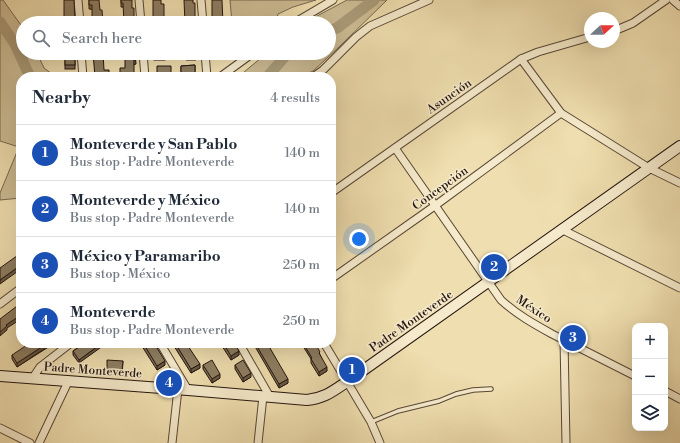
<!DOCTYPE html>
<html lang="en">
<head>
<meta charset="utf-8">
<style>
  body { margin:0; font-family:"Libre Bodoni",serif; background:#f2f2f3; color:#1f2937 }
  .controls { position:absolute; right:12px; bottom:12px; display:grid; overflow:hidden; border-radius:8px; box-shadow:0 4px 16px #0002 }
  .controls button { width:36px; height:36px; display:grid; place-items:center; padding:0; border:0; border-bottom:1px solid #e0e1e3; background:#fff; color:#1f2937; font:20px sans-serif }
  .compass { position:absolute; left:584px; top:12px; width:36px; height:36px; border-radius:50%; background:#fff; box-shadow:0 4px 16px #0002; rotate:69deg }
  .you { position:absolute; left:359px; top:239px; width:14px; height:14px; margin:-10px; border:3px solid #fff; border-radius:50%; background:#1a73e8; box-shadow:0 0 0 6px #1a73e833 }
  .badge { display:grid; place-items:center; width:26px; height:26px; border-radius:50%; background:#8f2418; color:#fff; font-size:13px; font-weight:700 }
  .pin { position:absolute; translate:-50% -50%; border:2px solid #fff; box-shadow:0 1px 4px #0006 }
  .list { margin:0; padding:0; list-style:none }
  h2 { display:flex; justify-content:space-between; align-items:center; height:52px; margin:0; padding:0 16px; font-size:17px }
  h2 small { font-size:13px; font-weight:400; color:#747a83 }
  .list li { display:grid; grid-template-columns:26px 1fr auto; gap:12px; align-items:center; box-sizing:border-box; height:56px; padding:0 16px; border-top:1px solid #e0e1e3 }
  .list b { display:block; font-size:15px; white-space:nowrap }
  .list p { margin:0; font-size:13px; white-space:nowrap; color:#747a83 }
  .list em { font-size:13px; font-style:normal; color:#747a83 }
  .icon { flex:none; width:22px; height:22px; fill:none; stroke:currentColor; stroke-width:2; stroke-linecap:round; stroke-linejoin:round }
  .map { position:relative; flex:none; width:680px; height:443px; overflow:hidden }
  .search { position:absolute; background:#fff; box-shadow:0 4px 16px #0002; left:16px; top:16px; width:320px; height:44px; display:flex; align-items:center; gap:10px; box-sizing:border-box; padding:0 14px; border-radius:22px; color:#747a83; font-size:15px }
  .panel { position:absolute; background:#fff; box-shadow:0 4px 16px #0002; left:16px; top:72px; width:320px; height:276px; border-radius:16px }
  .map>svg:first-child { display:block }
  .green { fill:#cdbc94; stroke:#796851 }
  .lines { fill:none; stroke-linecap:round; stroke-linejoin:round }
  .river { stroke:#aa9a78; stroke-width:11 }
  .lane-casing { stroke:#584736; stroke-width:5.5 }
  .street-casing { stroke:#584736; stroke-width:9 }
  .secondary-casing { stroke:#25150e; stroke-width:12 }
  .lane { stroke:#f5eacb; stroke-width:3.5 }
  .street { stroke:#f5eacb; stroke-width:7 }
  .secondary { stroke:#f5eacb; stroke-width:10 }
  .wall { fill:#7a6c54; stroke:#25150e }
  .shaded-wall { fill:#635845; stroke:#25150e }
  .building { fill:#8e7e62; stroke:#25150e }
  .labels { text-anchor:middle; stroke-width:3; stroke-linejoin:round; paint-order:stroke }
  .street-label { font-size:12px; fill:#25150e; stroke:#f5eacb }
</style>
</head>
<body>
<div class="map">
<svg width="680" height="443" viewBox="0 0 680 443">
  <rect width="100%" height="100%" fill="#efdeaf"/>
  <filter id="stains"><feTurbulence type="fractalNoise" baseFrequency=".005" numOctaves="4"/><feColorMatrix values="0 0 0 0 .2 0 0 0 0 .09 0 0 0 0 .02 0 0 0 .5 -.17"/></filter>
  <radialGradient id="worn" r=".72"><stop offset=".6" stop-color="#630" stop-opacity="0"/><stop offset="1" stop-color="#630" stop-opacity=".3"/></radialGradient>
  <g class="green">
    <path d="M0,0h3l20,28v25h14l7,15 12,9h-35v121l-21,2v-7l19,-46 -19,-6z"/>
    <path d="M230,0h86l-23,7 -15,7 -2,9h-44z"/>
    <path d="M347,0h40l-48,47 -26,24 -13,6h-62l29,-24h62v-30h-25z"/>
  </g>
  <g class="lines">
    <g class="river">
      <path d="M0,22l15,22 15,33"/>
      <path d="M329,31l8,-3 37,-28"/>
      <path d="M267,77l21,-24"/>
    </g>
    <g class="lane-casing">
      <path id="lane" d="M371,422l27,-11 41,-10 17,-7 17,-4 18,-1"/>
    </g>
    <g class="street-casing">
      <g id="street">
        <path d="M78,0l2,23"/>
        <path d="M139,0l2,23"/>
        <path d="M201,0l2,23"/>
        <path d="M673,0l7,6"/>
        <path d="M294,23l39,-23"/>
        <path d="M614,31l19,-8 33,-23"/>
        <path d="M81,53l2,24"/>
        <path d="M143,53l2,24"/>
        <path d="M205,53l2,24"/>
        <path d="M521,59l40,54 88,55 31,15"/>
        <path d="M220,77l33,-24"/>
        <path d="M313,77l10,-7 33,-33 14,-11 59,-26"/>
        <path d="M395,148l106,152c15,14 33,24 51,34 28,14 55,28 83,42"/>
        <path d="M331,193l190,-134 17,-7 52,-15"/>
        <path d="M561,229l119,59"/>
        <path d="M331,279l105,-74 125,-92"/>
        <path d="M0,304l21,-16"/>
        <path d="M564,340l2,103"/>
        <path d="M160,343l28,47"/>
        <path d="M239,343l31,54"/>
        <path d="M324,343l47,79 9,21"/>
        <path d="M32,379l8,-12 31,-24"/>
        <path d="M665,391l15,8"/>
        <path d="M0,428l30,15"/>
        <path d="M39,443l29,-61"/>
        <path d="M172,443l6,-54"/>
        <path d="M258,443l5,-47"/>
      </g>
    </g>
    <g class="secondary-casing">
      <path id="secondary" d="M0,376l188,14 119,10c18,-2 26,-9 41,-19l332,-235"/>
    </g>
    <use href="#lane" class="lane"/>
    <use href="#street" class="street"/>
    <use href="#secondary" class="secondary"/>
  </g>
  <g class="wall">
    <path d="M89,0l11,10 -11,-1z"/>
    <path d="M121,0l11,8 -11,-1z"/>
    <rect x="65" y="53" width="10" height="16"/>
    <path d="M135,53l1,11 -11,4z"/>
    <rect x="154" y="53" width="11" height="7"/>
    <path d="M185,53h11v7h-10z"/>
    <rect x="213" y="53" width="11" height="4"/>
    <path d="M195,65v12h-14v-11z"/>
    <path d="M85,343l-6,20 -6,-8v-4z"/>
    <path d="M140,343h14l11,22 -8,5z"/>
    <path d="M172,343h14l14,25 -9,5z"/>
    <path d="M220,343h14l5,12 -8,5z"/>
    <path d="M253,343h14l21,40 -9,5z"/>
    <path d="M301,343h14l12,28 -8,5 -8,-13v-4z"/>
    <path d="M50,346l-33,21 -5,-8v-4z"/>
    <path d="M123,361l-1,14 -15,-1v-4z"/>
    <path d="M203,365l17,13 -8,5 -9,-14z"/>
    <path d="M235,365l16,12 -8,5 -8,-13z"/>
  </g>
  <g class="shaded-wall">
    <path d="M21,265v4l-21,15v-4z"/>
    <path d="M21,315v4l-14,9v2l-7,6v-4l6,-7z"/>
    <path d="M48,343h5l-36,24v-4z"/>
    <path d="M102,343h5l-28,20v-3z"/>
    <path d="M239,351v4l-8,5v-4z"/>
    <path d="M165,361v4l-8,5v-4z"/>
    <path d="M200,364v4l-9,5v-4z"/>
    <path d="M327,367v4l-8,5v-4z"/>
    <path d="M251,373v4l-8,5v-4z"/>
    <path d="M220,374v4l-8,5v-4z"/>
    <path d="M288,379v4l-9,5v-4z"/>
  </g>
  <g class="building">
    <path d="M64,0h10l1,23h-11z"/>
    <path d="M89,0h10l1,10h2l1,13h-11v-18h-3z"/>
    <path d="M121,0h11v8h2v15h-10l-1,-20h-2z"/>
    <path d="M153,0h8v4h3v19h-11z"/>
    <path d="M184,0h9v3h2v20h-10z"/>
    <path d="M212,0h10l1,23h-11z"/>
    <rect x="65" y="53" width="10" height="12"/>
    <path d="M93,53h10l1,17h5v7h-14z"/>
    <path d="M125,53h10l1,7h-2v17h-14v-9h5z"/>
    <rect x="154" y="53" width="11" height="3"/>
    <rect x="186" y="53" width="10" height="3"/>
    <path d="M195,65v11h-14v-10z"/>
    <path d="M157,66h14v10l-14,1z"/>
    <path d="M21,253v12l-21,15v-12z"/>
    <path d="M21,303v12l-15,10 1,1 -7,6v-13z"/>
    <path d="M30,343h18l-31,20 -5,-8z"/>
    <path d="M85,343h17l-23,17 -6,-9z"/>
    <path d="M143,343h11l11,18 -8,5z"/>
    <path d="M175,343h11l14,21 -9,5z"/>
    <path d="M223,343h11l5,8 -8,5z"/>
    <path d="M255,343h12l21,36 -9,5z"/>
    <path d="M303,343h12l5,9 -1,1 8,14 -8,5 -8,-13 1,-1z"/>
    <path d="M107,360l16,1 -1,10 -15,-1z"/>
    <path d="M212,360l8,14 -8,5 -9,-14z"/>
    <path d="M243,360l8,13 -8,5 -8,-13z"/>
  </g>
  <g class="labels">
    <g class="street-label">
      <text transform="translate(449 96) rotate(-35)" y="4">Asunción</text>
      <text transform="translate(440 188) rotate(-36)" y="4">Concepción</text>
      <text transform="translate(534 309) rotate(33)" y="4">México</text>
      <text transform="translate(411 321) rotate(-35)" y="4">Padre Monteverde</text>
      <text transform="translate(93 370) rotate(4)" y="4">Padre Monteverde</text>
    </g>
  </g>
  <rect width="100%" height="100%" filter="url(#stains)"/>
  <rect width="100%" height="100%" fill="url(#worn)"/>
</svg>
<div class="controls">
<button>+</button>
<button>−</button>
<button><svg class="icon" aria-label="layers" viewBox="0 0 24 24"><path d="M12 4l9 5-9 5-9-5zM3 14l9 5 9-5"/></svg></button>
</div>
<svg class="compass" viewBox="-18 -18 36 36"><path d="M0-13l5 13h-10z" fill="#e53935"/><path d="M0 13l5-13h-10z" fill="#747a83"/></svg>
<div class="you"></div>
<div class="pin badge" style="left:352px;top:370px;background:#1a4fb4">1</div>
<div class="pin badge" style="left:494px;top:267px;background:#1a4fb4">2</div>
<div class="pin badge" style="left:573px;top:338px;background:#1a4fb4">3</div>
<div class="pin badge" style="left:169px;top:383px;background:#1a4fb4">4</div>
<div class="search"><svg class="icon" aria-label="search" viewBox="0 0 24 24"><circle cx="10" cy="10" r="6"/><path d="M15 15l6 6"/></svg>Search here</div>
<section class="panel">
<h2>Nearby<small>4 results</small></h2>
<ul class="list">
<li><span class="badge" style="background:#1a4fb4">1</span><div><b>Monteverde y San Pablo</b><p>Bus stop · Padre Monteverde</p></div><em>140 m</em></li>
<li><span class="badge" style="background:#1a4fb4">2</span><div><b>Monteverde y México</b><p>Bus stop · Padre Monteverde</p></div><em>140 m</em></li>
<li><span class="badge" style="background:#1a4fb4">3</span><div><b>México y Paramaribo</b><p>Bus stop · México</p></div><em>250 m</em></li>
<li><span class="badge" style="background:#1a4fb4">4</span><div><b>Monteverde</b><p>Bus stop · Padre Monteverde</p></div><em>250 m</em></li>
</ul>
</section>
</div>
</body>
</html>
